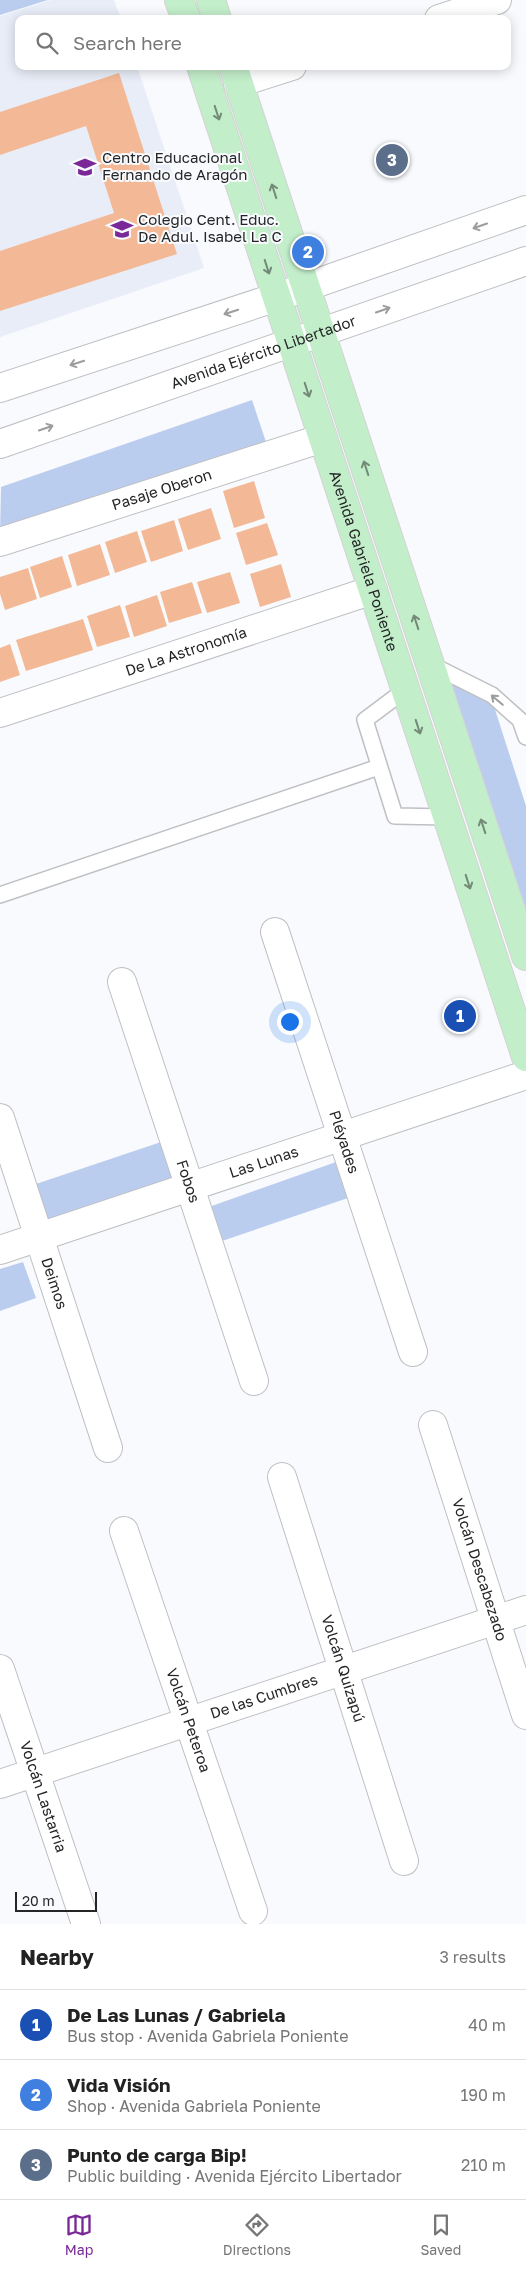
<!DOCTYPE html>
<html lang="en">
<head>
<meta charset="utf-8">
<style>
  body { margin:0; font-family:"Golos Text",sans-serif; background:#f6f6f6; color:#222 }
  .scale { position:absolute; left:15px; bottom:12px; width:82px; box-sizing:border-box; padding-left:5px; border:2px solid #242526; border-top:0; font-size:14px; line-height:18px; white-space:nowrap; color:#242526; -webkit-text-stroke:4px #f8fafd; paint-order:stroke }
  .you { position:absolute; left:289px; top:1021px; width:18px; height:18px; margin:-12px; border:4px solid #fff; border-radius:50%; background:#1a73e8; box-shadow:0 0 0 8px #1a73e833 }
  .badge { display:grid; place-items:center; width:32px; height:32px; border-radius:50%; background:#7a2897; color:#fff; font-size:16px; font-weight:700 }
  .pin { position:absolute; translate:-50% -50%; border:2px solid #fff; box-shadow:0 1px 5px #0006 }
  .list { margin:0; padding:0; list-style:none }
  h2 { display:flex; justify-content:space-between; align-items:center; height:65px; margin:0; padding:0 20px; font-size:21px }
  h2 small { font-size:16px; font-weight:400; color:#767676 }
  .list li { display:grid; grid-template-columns:32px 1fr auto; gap:15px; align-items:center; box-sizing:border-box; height:70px; padding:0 20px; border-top:1px solid #e0e0e0 }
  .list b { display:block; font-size:19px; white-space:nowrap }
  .list p { margin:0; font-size:16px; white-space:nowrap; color:#767676 }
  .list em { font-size:16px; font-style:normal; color:#767676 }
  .icon { flex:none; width:28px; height:28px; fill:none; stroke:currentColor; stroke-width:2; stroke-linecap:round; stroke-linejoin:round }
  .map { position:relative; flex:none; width:526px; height:1924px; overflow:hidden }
  .search { position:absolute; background:#fff; box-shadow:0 2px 12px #0003; left:15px; right:15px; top:15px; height:55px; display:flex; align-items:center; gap:12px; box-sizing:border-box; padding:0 18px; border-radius:10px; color:#767676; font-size:19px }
  .sheet { height:275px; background:#fff }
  nav { display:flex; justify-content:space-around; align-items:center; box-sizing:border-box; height:70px; border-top:1px solid #e0e0e0; background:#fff; font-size:14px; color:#767676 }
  nav a { display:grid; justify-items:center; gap:2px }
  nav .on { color:#7a2897 }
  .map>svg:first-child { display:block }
  .built { fill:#e8edf7 }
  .green { fill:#bbcdef }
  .building { fill:#f3b996 }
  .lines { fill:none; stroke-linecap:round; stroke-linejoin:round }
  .service-casing { stroke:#bfc0c3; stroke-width:18 }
  .minor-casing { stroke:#bfc0c3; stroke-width:30 }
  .secondary-casing { stroke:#bfc0c3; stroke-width:30 }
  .primary-casing { stroke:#d3d3d4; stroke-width:30 }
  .service { stroke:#fff; stroke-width:15 }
  .minor { stroke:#fff; stroke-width:28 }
  .secondary { stroke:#fff; stroke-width:28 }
  .primary { stroke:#c3eeca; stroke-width:28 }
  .oneway { stroke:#748a78 }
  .oneway2 { stroke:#9c9d9d }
  .labels { text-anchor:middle; stroke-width:4; stroke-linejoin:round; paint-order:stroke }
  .poi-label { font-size:15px; fill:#242526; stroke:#f8fafd; text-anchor:start }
  .street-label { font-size:15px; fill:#242526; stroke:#f8fafd }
</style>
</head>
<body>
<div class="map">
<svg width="526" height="1924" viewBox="0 0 526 1924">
  <rect width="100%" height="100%" fill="#f8fafd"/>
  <path class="built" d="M51,0h63l7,19h-102v47h118l67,202 -204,69v-321z"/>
  <g class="green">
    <path d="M0,0h48l-48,15z"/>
    <path d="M252,400l16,48 -268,87 1,-48z"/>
    <path d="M427,676l64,21 35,109v136z"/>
    <path d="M164,1141l10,37 -130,43 -11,-36z"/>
    <path d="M336,1162l12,36 -126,43 -13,-34z"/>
    <path d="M23,1262l13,36 -36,13v-42z"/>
  </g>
  <g class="building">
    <path d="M119,73l58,181 -177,57v-60l114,-38 -28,-87 -86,29v-43z"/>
    <path d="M254,481l11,37 -31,10 -11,-37z"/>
    <path d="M211,508l10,31 -33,11 -10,-31z"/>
    <path d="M174,520l9,31 -32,11 -10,-31z"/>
    <path d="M267,523l11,32 -32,10 -10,-32z"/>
    <path d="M137,531l10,31 -32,11 -10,-31z"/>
    <path d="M100,544l10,31 -33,11 -9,-31z"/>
    <path d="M62,556l10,31 -32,11 -10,-31z"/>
    <path d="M281,564l10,33 -31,10 -10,-33z"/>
    <path d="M28,568l9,31 -32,11 -5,-16v-17z"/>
    <path d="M230,572l10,31 -33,10 -10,-31z"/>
    <path d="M192,582l10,31 -33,10 -9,-31z"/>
    <path d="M157,595l10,31 -33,11 -9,-31z"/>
    <path d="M120,605l10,32 -33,10 -10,-31z"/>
    <path d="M83,619l10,31 -67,21 -10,-31z"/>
    <path d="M10,644l10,31 -20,7v-34z"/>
  </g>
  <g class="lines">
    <g class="service-casing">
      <g id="service">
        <path d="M430,664l62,31 28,25 6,17"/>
        <path d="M405,690l-40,30 30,96 52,1"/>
        <path d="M0,895l379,-128"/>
      </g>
    </g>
    <g class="minor-casing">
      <g id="minor">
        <path d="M439,19l58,-19"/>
        <path d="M238,83l54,-17"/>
        <path id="s1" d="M0,542l323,-104"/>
        <path id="s2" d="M0,713l373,-123"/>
        <path id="s3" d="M275,932l138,420"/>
        <path id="s4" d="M122,982l132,399"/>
        <path id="s5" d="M0,1118l108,330"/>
        <path id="s6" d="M0,1250l526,-175"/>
        <path id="s7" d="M433,1425l93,290"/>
        <path id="s8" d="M282,1477l122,384"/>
        <path id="s9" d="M124,1531l129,380"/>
        <path id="s10" d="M0,1669l86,255"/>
        <path id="s11" d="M0,1784l526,-174"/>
      </g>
    </g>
    <g class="secondary-casing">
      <g id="secondary">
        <path d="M0,388l277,-91 249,-87"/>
        <path id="s12" d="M0,444l526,-183"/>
      </g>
    </g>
    <g class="primary-casing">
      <g id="primary">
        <path d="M179,0l7,19"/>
        <path d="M211,0l6,19"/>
        <path id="s13" d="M201,66l325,991"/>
        <path d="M233,66l293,890"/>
      </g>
    </g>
    <use href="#service" class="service"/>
    <use href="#minor" class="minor"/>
    <use href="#secondary" class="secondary"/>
    <use href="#primary" class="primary"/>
  </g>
  <defs><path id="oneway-shaft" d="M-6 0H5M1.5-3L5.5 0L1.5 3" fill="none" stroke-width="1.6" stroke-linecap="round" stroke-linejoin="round" transform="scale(1.25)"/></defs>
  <g class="oneway">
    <use href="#oneway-shaft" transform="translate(217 113) rotate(72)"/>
    <use href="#oneway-shaft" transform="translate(274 191) rotate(-108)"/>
    <use href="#oneway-shaft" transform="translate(267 267) rotate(72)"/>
    <use href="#oneway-shaft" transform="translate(307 390) rotate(72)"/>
    <use href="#oneway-shaft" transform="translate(366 468) rotate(-108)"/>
    <use href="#oneway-shaft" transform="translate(416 622) rotate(-108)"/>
    <use href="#oneway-shaft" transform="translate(418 727) rotate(72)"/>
    <use href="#oneway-shaft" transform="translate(483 826) rotate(-108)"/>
    <use href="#oneway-shaft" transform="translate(468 882) rotate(72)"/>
  </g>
  <g class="oneway2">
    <use href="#oneway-shaft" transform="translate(480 226) rotate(161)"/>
    <use href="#oneway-shaft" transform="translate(383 310) rotate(-19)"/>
    <use href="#oneway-shaft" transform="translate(231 312) rotate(162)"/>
    <use href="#oneway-shaft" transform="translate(77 363) rotate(162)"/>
    <use href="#oneway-shaft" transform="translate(46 428) rotate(-19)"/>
    <use href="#oneway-shaft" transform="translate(497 700) rotate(-140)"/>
  </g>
  <defs>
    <g id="school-bare" transform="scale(1.725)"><path d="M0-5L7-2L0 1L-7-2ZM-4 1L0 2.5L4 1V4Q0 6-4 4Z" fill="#7a2897" stroke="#f8fafd" stroke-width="2.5" paint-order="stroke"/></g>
  </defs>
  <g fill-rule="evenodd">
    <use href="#school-bare" x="85" y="167"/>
    <use href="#school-bare" x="122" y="229"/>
  </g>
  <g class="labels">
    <g class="poi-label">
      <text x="102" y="163">Centro Educacional<tspan x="102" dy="17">Fernando de Aragón</tspan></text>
      <text x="138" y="225">Colegio Cent. Educ.<tspan x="138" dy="17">De Adul. Isabel La C</tspan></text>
    </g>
    <g class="street-label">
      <text dy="5" stroke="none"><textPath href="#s12" startOffset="279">Avenida Ejército Libertador</textPath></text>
      <text dy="5" stroke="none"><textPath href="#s1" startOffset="170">Pasaje Oberon</textPath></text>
      <text dy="5" stroke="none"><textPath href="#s13" startOffset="521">Avenida Gabriela Poniente</textPath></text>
      <text dy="5" stroke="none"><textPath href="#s2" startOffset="196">De La Astronomía</textPath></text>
      <text dy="5" stroke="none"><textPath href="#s3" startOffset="221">Pléyades</textPath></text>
      <text dy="5" stroke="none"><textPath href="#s6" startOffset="278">Las Lunas</textPath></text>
      <text dy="5" stroke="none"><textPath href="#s4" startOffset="210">Fobos</textPath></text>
      <text dy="5" stroke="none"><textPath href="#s5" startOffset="174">Deimos</textPath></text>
      <text dy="5" stroke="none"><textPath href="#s7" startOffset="152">Volcán Descabezado</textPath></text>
      <text dy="5" stroke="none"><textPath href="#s8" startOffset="201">Volcán Quizapú</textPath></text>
      <text dy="5" stroke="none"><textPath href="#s11" startOffset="278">De las Cumbres</textPath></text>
      <text dy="5" stroke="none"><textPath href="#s9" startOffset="200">Volcán Peteroa</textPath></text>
      <text dy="5" stroke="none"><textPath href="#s10" startOffset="135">Volcán Lastarria</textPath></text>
    </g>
  </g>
</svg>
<div class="scale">20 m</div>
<div class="you"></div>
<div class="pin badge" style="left:460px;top:1016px;background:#1a4fb4">1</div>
<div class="pin badge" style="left:308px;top:252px;background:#3f7fe0">2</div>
<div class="pin badge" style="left:392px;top:160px;background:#5c6f8a">3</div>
<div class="search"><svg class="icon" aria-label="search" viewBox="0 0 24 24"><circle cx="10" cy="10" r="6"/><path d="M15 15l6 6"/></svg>Search here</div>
</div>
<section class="sheet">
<h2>Nearby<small>3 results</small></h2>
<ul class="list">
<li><span class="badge" style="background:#1a4fb4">1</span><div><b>De Las Lunas / Gabriela</b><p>Bus stop · Avenida Gabriela Poniente</p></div><em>40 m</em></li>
<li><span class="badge" style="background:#3f7fe0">2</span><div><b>Vida Visión</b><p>Shop · Avenida Gabriela Poniente</p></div><em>190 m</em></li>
<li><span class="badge" style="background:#5c6f8a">3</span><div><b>Punto de carga Bip!</b><p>Public building · Avenida Ejército Libertador</p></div><em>210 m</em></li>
</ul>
</section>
<nav>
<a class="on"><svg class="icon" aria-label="map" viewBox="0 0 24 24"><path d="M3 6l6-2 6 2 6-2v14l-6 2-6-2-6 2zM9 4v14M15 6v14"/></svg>Map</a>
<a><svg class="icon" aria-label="directions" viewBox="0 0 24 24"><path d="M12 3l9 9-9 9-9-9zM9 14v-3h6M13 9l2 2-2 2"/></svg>Directions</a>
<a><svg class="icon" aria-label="saved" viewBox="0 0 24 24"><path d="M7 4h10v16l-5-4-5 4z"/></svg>Saved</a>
</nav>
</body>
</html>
